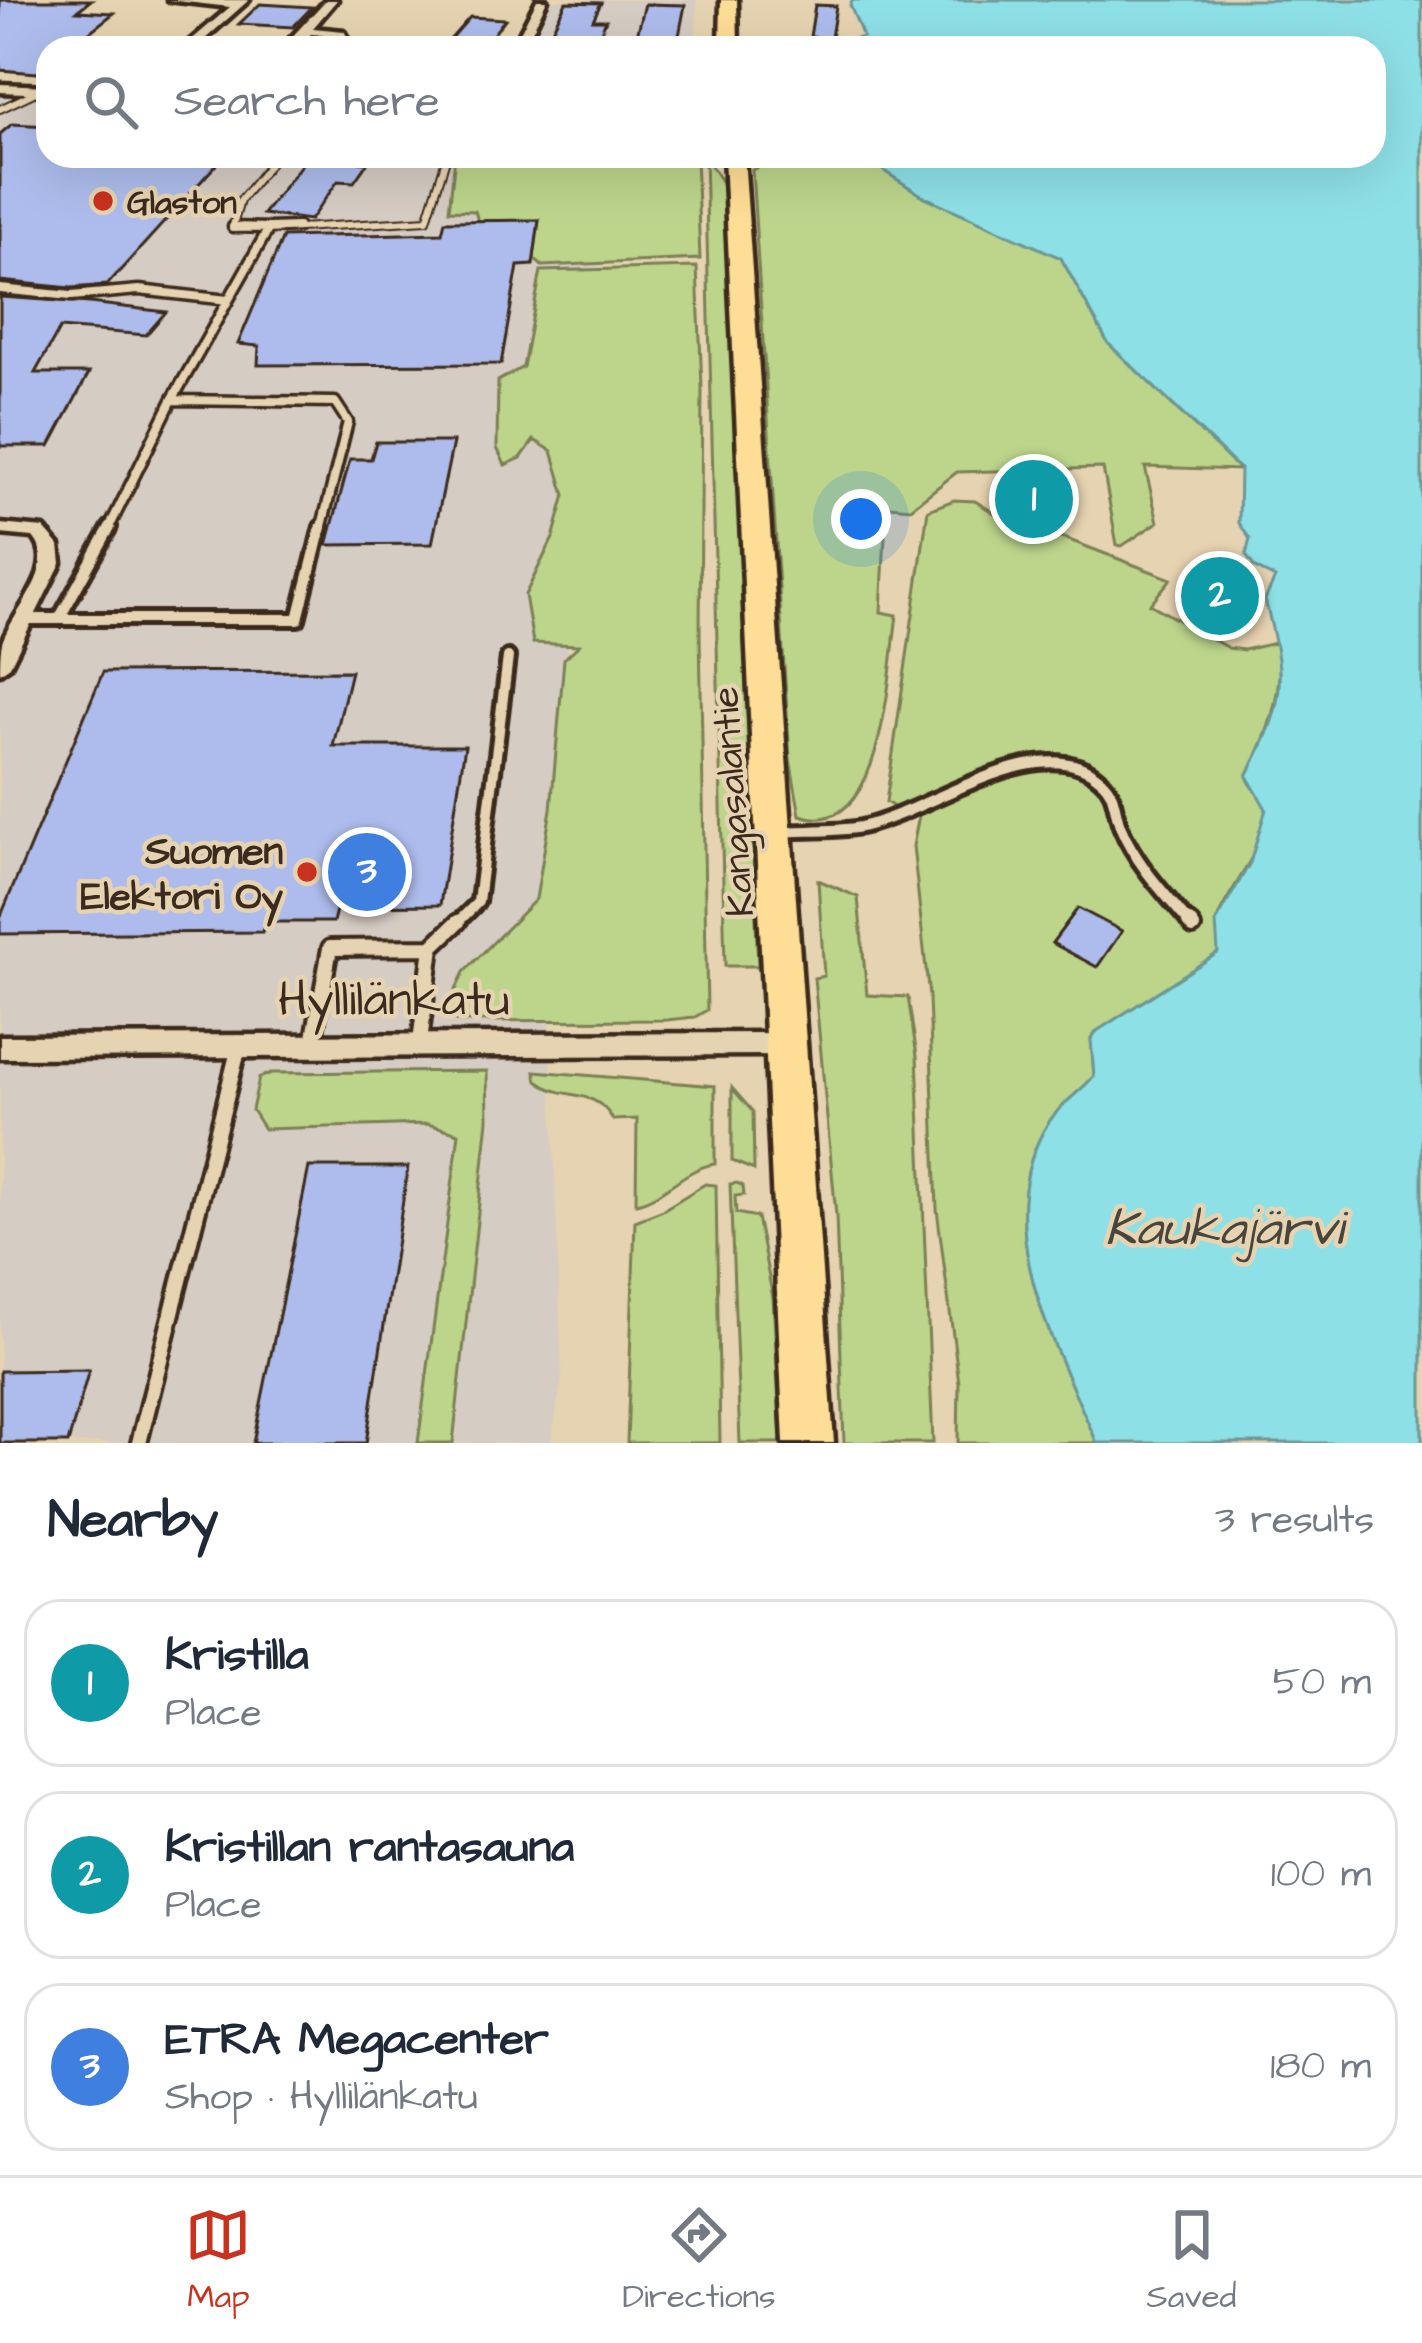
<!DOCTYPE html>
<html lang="en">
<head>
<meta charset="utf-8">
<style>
	:root { --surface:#fff; --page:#f2f2f3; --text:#1f2937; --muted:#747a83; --line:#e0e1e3; --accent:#c8321e }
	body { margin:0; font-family:"Architects Daughter",sans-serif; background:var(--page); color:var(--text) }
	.you { position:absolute; left:861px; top:519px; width:42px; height:42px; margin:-30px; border:9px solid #fff; border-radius:50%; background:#1a73e8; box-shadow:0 0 0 18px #1a73e833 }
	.badge { display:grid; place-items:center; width:78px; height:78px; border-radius:50%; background:var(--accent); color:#fff; font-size:39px; font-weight:700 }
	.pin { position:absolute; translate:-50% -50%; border:6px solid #fff; box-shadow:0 3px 12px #0006 }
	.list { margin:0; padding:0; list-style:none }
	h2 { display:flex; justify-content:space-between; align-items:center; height:156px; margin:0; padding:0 48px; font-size:51px }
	h2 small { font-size:39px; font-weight:400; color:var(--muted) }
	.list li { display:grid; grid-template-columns:78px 1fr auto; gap:36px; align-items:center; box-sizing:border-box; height:168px; margin:0 24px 24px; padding:0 24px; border:3px solid var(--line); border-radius:36px }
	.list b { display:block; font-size:45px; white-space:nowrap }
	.list p { margin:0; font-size:39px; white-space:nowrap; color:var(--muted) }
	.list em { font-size:39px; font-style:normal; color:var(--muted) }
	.icon { flex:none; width:66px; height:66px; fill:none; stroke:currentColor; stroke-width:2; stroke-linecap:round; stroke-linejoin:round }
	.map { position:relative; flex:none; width:1422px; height:1443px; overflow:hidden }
	.search { position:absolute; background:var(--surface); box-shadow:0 12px 48px #0002; left:36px; right:36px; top:36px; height:132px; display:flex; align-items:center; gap:30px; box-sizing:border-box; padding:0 42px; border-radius:36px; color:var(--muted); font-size:45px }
	.sheet { height:732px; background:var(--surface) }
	nav { display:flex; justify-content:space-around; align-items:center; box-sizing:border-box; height:168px; border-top:3px solid var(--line); background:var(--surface); font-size:33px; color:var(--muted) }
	nav a { display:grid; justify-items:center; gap:6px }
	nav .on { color:var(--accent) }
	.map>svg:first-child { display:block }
</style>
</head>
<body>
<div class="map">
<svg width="1422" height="1443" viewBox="0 0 1422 1443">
	<rect width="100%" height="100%" fill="#e6d3b1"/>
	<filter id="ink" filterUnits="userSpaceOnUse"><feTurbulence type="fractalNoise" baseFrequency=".00833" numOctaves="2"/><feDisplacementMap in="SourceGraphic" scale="24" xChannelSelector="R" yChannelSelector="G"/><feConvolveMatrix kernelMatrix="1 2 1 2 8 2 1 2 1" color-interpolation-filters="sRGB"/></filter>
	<g filter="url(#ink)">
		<path fill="#d5ccc3" d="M 551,0 L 697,0 L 695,48 L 527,48 Z
			M 0,94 L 48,97 L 48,156 L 599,156 L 610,162 L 546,913 L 562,1377 L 551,1443 L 0,1443 Z"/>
		<path fill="#bcd58b" stroke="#7c8054" stroke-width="3" d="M 455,156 L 696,156 L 700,259 L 542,266 L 534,259 L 539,220 L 478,221 L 475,211 L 449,210 Z
			M 705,156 L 712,156 L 711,166 L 723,184 L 727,237 L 758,966 L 725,966 Z
			M 765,156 L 861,156 L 923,196 L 1061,258 L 1108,343 L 1240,470 L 1145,467 L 1158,522 L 1122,546 L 1117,545 L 1103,468 L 957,472 L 911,508 L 864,504 L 866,533 L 885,536 L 881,612 L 897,615 C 889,668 884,844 800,815 L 790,759 L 752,170 L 767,163 Z
			M 697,267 L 702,388 L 700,634 L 707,1010 L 695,1017 L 667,1020 L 457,1021 L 449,1015 L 449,1004 L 464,972 L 536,899 L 551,809 L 564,659 L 579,645 L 533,643 L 525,595 L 553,538 L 565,495 L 552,451 L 534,440 L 521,458 L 505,465 L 497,448 L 498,381 L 523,367 L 541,271 Z
			M 954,500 L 975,501 L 1014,525 L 1064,538 L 1171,579 L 1150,604 L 1228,648 L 1244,650 L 1279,642 C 1283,692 1270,732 1247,776 C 1250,788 1264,797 1266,809 C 1270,841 1231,887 1219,915 C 1214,927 1220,941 1218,953 L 1097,1031 L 1091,1039 L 1094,1076 C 1076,1097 1060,1102 1044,1130 C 989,1229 1058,1351 1097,1443 L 958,1443 L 959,1383 L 937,1209 L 929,997 L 913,846 L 919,815 C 979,789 1065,726 1111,801 C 1127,828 1140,858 1154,886 C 1152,862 1137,849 1129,826 C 1125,815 1124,801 1118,791 C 1070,712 968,781 908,808 L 895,808 L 886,802 L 928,510 Z
			M 818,880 L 858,897 L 867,995 L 908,997 L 917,1056 L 933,1443 L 844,1443 L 836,1215 L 814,978 L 824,976 Z
			M 487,1071 L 488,1120 L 453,1443 L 418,1443 L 459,1133 L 428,1124 L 264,1129 L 252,1110 L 259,1078 L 271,1073 Z
			M 535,1071 L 715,1086 L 715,1164 C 684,1168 665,1197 636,1203 L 637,1119 L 613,1120 C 595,1086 564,1102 537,1081 Z
			M 732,1088 L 753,1112 L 754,1170 L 732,1161 Z
			M 737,1183 L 743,1186 L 744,1195 L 735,1196 L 736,1213 L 757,1217 L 773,1298 L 781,1443 L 740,1443 L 730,1184 Z
			M 705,1184 L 716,1185 L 720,1443 L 627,1443 L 635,1221 L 661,1211 Z"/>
		<path fill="#8ee0e7" stroke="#6d9797" stroke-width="3" d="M 853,0 L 1422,0 L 1422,1443 L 1097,1443 C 1058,1351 989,1229 1044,1130 C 1060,1102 1076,1097 1094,1076 L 1091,1039 L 1097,1031 L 1218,953 L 1216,922 L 1250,863 L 1266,809 L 1247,776 C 1287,699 1286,681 1265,600 L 1275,578 L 1255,568 L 1246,555 L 1250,539 L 1239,523 L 1240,469 L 1108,343 L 1061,258 L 923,196 L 861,156 L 1374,156 L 1374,48 L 840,48 L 845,41 L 863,37 L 850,5 Z"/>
		<path fill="#adbcec" stroke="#3b2a1e" stroke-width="3" d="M 0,0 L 91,0 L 77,11 L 114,13 L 69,48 L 48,48 L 48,64 L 37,73 L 0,70 Z
			M 566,2 L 601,3 L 593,20 L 606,20 L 594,48 L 543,48 Z
			M 260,4 L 312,7 L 293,27 L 239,24 Z
			M 645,4 L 685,5 L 679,36 L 637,35 Z
			M 815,5 L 836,6 L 831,38 L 810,37 Z
			M 470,17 L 505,19 L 487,43 L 449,41 Z
			M 12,124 L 48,126 L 48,156 L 224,156 L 107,285 L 71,288 L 0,281 L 0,134 Z
			M 308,156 L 357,156 L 353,161 L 368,162 L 354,182 L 338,181 L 310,220 L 263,214 Z
			M 539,220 L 533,265 L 518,266 L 501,364 L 258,365 L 259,346 L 238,344 L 283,237 L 442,233 L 445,221 Z
			M 0,297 L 90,303 L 166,312 L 146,335 L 60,328 L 35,373 L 89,373 L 50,446 L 0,446 Z
			M 376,442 L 453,442 L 432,544 L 327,545 L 350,459 L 371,459 Z
			M 1009,479 L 1045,481 L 1050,517 L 1014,515 Z
			M 351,671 L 333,746 L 465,746 L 440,905 L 337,906 L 333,922 L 265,922 L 262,932 L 0,934 L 0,918 L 103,672 Z
			M 1078,908 L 1122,931 L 1097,967 L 1052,943 Z
			M 309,1167 L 408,1167 L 366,1443 L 253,1443 Z
			M 89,1370 L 68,1443 L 0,1443 L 0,1371 Z"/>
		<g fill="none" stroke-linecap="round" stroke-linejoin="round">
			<defs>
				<path id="service-far3" d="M 0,109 L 40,90
					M 269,228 L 232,229 L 240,201 L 276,156
					M 268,230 L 427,220 L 447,156"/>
				<path id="service-far2" d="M 233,227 L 269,228
					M 0,289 L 71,296 L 139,290 L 228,300
					M 172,400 L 269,228 L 298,227
					M 108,530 L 172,400 L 335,402 L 348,422 L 321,530"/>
				<path id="service-far1" d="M 23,619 L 59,619
					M 59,619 L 298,619 L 321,527
					M 59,619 L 110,527
					M 778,832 C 805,830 834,832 861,827 C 928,813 1041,726 1100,779 C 1117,793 1113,809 1121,828 C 1136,864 1166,895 1191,925
					M 455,925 L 478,902 L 508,657"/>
				<path id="service" d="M 1189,922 L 1193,927
					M 420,1042 L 432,947
					M 313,1043 L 330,948 L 432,947 L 458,922
					M 139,1443 L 239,1047"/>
				<path id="minor" d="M 168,0 L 249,0 L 195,48 L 182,48 L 230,7 Z
					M 326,0 L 337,0 L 313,28 L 344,31 L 351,43 L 345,48 L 289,44 L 289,40 ZM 311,34 L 337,36 L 341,41 L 337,43 L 304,40 Z
					M 537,0 L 547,0 L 524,48 L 512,48 Z
					M 0,84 L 48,86 L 48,94 L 0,92 Z
					M 0,524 L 44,528 L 59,545 L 61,563 L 10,666 L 0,673 C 0,663 0,652 2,643 C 12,612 60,567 33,537 L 0,534 Z
					M 789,1033 L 798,1036 L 802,1044 L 798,1052 L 789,1055 L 0,1058 L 0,1036 Z"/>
				<path id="primary" d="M 721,0 L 737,0 L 738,48 L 720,48 Z
					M 724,156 L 744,156 L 834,1443 L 784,1443 Z"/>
			</defs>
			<use href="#service-far3" stroke="#3b2a1e" stroke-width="10"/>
			<use href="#service-far2" stroke="#3b2a1e" stroke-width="15"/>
			<use href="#service-far1" stroke="#3b2a1e" stroke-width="20"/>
			<use href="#service" stroke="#3b2a1e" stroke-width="22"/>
			<use href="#minor" stroke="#3b2a1e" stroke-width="9"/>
			<use href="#primary" stroke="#3b2a1e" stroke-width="9"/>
			<use href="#service-far3" stroke="#e6d3b1" stroke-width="6"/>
			<use href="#service-far2" stroke="#e6d3b1" stroke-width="8"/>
			<use href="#service-far1" stroke="#e6d3b1" stroke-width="10"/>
			<use href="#service" stroke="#e6d3b1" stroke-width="14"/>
			<use href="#minor" fill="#e6d3b1" fill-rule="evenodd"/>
			<use href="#primary" fill="#fedd96" fill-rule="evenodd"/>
		</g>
	</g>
	<g fill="#c8321e" stroke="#e6d3b1" stroke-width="4.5">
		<circle cx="103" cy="201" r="12"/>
		<circle cx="307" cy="872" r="12"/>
	</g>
	<g text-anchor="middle" stroke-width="9" stroke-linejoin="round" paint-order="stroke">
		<g font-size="33" font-weight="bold" fill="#3b2a1e" stroke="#e6d3b1" text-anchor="start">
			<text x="127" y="213">Glaston</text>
		</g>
		<g font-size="39" fill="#3b2a1e" stroke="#e6d3b1">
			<text transform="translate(731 802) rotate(-94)" y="14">Kangasalantie</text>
		</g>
		<g font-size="39" font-weight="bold" fill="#3b2a1e" stroke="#e6d3b1" text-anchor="end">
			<text x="283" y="864">Suomen<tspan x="283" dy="45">Elektori Oy</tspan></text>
		</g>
		<g font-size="48" fill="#3b2a1e" stroke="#e6d3b1">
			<text x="394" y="1015">Hyllilänkatu</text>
		</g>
		<g font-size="51" font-style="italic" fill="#47453c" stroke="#e6d3b1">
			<text x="1224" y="1244">Kaukajärvi</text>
		</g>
	</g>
</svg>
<div class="you"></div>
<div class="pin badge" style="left:1034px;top:499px;background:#0f9aa8">1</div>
<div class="pin badge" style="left:1220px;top:596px;background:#0f9aa8">2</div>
<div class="pin badge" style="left:367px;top:872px;background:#3f7fe0">3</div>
<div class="search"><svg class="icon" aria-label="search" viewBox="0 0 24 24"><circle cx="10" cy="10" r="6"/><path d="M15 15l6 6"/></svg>Search here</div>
</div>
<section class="sheet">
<h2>Nearby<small>3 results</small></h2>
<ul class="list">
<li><span class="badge" style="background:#0f9aa8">1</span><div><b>Kristilla</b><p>Place</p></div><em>50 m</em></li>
<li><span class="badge" style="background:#0f9aa8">2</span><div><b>Kristillan rantasauna</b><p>Place</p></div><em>100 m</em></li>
<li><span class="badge" style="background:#3f7fe0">3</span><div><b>ETRA Megacenter</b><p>Shop · Hyllilänkatu</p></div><em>180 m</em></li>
</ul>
</section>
<nav>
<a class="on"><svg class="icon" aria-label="map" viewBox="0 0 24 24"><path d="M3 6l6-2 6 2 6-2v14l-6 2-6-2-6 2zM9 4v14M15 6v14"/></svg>Map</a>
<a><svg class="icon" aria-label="directions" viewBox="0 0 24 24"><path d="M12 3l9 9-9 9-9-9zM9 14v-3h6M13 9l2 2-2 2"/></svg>Directions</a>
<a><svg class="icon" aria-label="saved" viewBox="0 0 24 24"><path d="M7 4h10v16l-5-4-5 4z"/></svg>Saved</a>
</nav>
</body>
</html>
